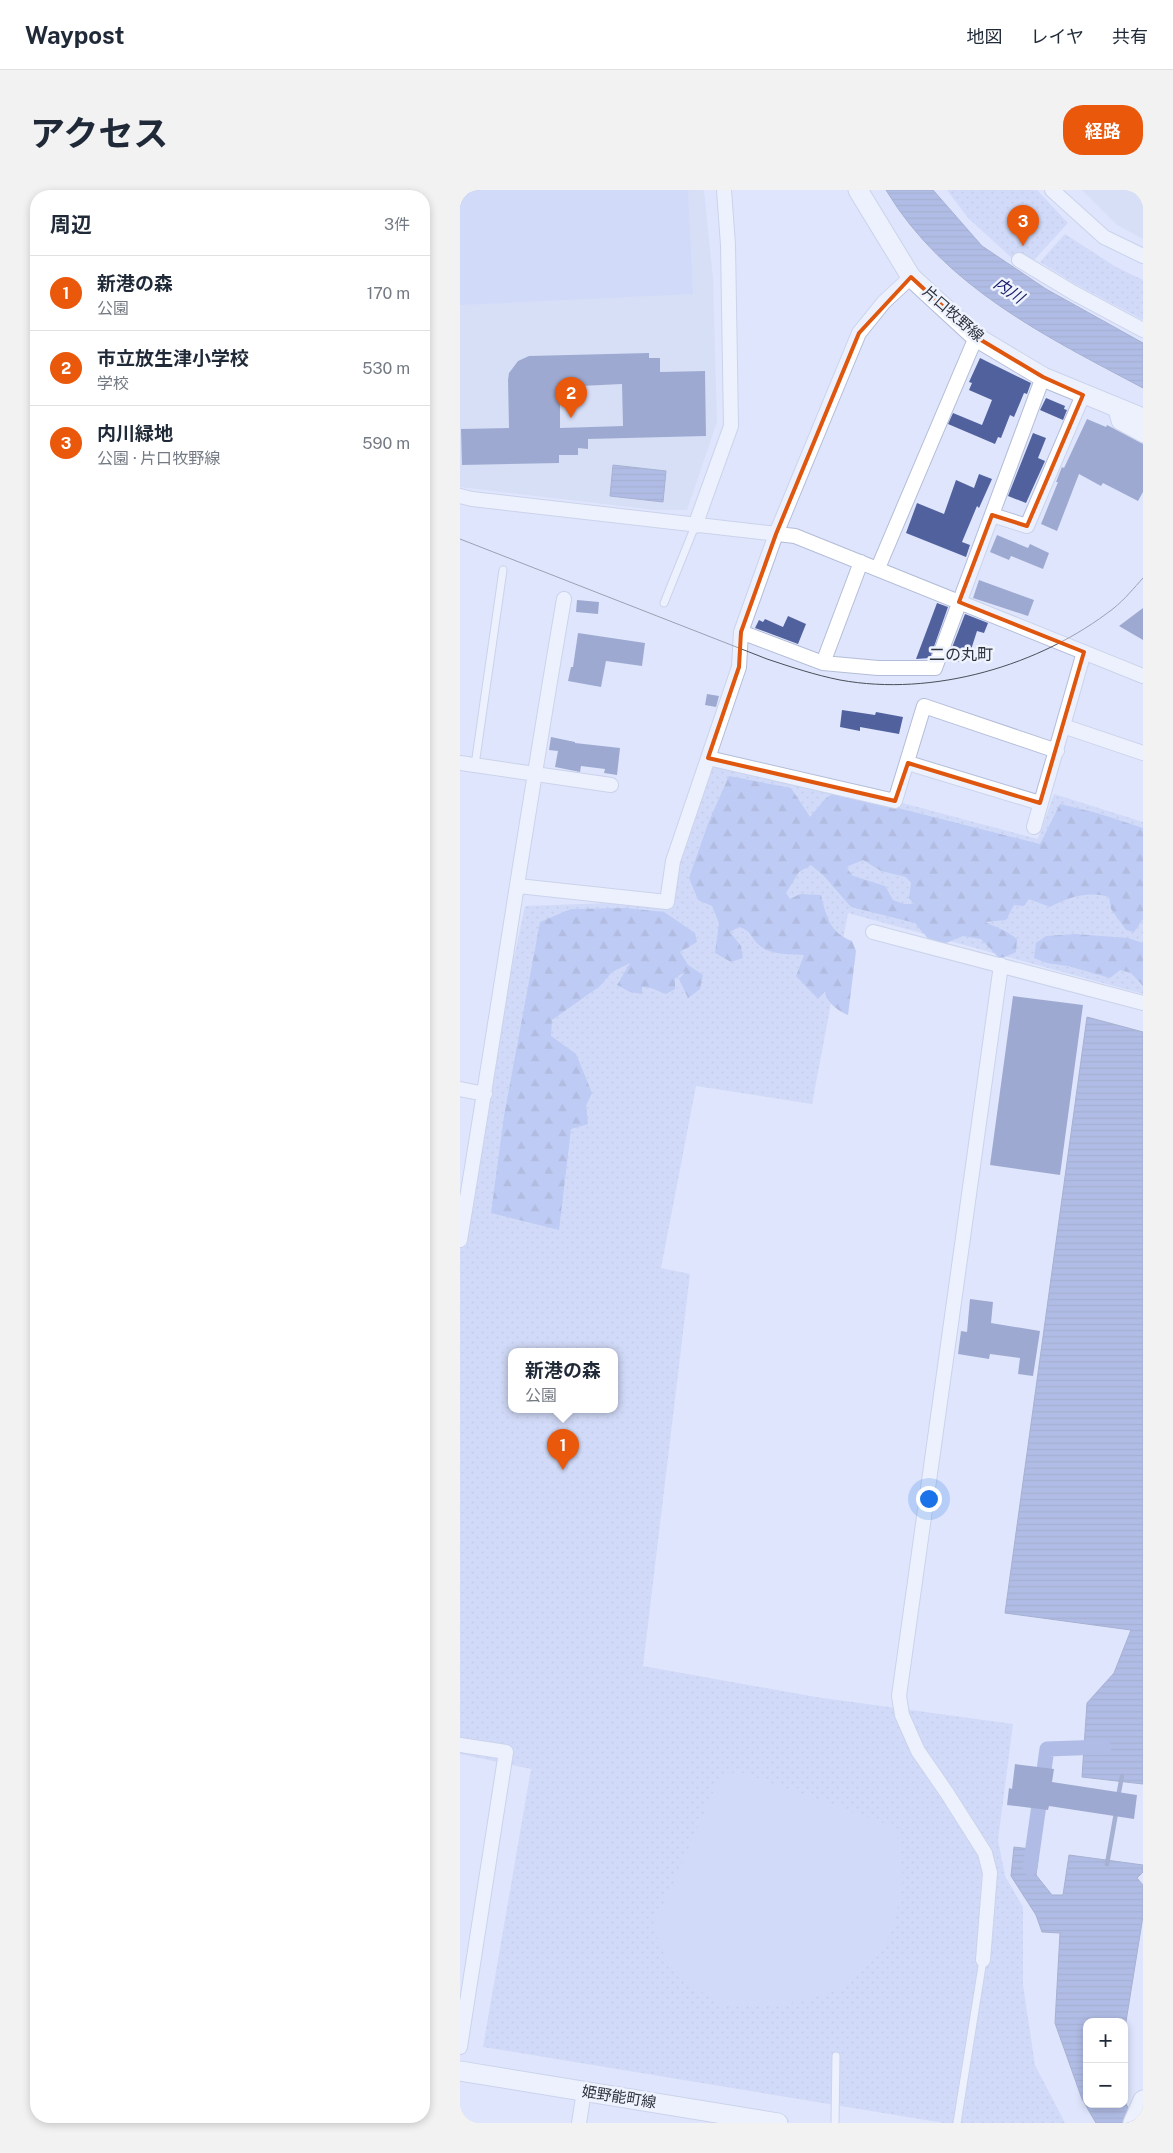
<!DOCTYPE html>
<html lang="ja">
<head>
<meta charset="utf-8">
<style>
	:root { --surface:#fff; --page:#f2f2f3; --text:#1f2937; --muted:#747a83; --line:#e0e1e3; --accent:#ea580c }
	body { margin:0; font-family:"Public Sans","Noto Sans JP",sans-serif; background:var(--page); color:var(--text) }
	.controls { position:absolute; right:15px; bottom:15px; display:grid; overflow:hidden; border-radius:10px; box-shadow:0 2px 8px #0003 }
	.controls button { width:45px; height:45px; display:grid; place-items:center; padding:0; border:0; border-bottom:1px solid var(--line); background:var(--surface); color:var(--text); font:25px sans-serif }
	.you { position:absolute; left:468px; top:1308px; width:18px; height:18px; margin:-12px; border:4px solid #fff; border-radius:50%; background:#1a73e8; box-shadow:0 0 0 8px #1a73e833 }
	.badge { display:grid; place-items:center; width:32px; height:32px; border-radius:50%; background:var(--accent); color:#fff; font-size:16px; font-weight:700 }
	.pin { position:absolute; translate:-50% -41px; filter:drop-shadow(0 1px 2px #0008) }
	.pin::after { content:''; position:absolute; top:26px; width:18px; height:15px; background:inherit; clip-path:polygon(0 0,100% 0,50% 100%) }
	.popup { position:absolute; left:48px; top:1158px; width:110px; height:65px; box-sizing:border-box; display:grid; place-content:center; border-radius:10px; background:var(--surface); filter:drop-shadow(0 1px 4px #0005); font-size:16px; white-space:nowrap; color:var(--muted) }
	.popup b { font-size:19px; color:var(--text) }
	.popup::after { content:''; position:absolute; left:50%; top:100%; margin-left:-10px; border:10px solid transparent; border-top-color:var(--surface) }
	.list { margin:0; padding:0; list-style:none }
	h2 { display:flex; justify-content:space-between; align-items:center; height:65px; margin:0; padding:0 20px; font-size:21px }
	h2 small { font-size:16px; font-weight:400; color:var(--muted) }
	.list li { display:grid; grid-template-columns:32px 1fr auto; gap:15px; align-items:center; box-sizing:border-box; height:75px; padding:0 20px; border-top:1px solid var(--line) }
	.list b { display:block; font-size:19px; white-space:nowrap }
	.list p { margin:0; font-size:16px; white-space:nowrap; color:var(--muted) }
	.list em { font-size:16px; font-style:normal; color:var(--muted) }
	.map { position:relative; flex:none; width:683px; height:1933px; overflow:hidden; border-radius:20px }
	header { display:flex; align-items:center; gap:30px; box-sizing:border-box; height:70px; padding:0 25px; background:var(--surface); border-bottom:1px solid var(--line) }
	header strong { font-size:24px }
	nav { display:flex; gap:28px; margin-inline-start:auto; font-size:18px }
	.intro { display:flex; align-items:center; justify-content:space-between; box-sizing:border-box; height:120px; padding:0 30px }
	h1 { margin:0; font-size:35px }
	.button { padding:12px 22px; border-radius:20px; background:var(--accent); color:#fff; font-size:18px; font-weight:700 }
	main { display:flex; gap:30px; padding:0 30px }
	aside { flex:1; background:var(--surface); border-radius:20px; box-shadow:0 2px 8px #0003 }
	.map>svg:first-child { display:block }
</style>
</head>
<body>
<header>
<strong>Waypost</strong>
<nav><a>地図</a><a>レイヤ</a><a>共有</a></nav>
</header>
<div class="intro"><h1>アクセス</h1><a class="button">経路</a></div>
<main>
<aside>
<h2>周辺<small>3件</small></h2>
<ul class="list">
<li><span class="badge">1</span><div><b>新港の森</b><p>公園</p></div><em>170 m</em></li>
<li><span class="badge">2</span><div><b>市立放生津小学校</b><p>学校</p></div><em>530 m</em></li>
<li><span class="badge">3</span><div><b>内川緑地</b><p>公園 · 片口牧野線</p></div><em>590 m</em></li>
</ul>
</aside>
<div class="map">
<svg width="683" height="1933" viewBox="0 0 683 1933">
	<defs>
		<pattern id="grass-dots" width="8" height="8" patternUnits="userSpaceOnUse" patternTransform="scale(1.25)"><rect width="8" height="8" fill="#c1cdf4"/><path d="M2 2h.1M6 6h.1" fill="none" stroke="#a6b0d2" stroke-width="1.8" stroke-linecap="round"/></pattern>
		<pattern id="forest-firs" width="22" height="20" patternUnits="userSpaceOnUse" patternTransform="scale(1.25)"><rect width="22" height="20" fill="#97aaec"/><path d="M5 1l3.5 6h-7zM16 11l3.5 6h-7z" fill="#7c8bc0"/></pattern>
		<pattern id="water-rules" width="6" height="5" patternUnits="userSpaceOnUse" patternTransform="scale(1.25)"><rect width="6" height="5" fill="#788ac9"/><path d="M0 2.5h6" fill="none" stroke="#6371a4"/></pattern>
	</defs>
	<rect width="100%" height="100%" fill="#dee5fc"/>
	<path fill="#ced7f2" d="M 0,0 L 244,0 L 253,88 L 257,232 L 227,320 L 195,320 L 0,297 Z
		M 622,0 L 683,0 L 683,49 L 657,35 Z"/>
	<path fill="url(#grass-dots)" fill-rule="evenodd" d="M 487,0 L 577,0 L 608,33 L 565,80 L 508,28 Z
		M 605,44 L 656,77 L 683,90 L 683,130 L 617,95 L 580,72 Z
		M 248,568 L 435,611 L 578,649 L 594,604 L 683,632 L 683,804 L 388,723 L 352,914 L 236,896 L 201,1078 L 230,1084 L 183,1476 L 356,1507 L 553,1534 L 538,1650 L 545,1686 L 563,1717 L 563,1795 L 575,1875 L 605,1933 L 484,1933 L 23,1857 L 71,1579 L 0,1564 L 0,1050 L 25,904 L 65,716 L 207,711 ZM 52,1161 L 154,1161 L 154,1219 L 52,1219 Z"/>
	<path fill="url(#forest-firs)" fill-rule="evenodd" d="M 269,586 L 331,598 L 350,627 L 365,609 L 375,602 L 580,654 L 600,614 L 637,623 L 683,638 L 683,729 L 674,742 L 666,740 L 651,719 L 649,707 C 626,701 610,707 590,717 L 569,709 L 564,716 L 554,715 L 546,730 L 525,732 L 547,742 L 557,749 L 556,762 L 540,769 L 521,749 L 503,746 L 486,753 L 470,751 L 455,733 L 391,717 L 364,686 L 351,675 L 339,682 L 326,703 L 330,709 L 340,704 L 361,705 C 366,726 370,743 392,751 L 396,761 L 388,825 C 378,821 366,812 365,801 L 358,809 L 336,786 L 344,765 C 331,764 309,765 299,755 C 290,747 292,741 279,737 L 270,742 L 281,756 L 283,768 L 271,772 L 255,763 L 259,733 L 252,716 L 238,710 L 229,688 L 249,631 ZM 403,670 L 421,681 L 446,687 L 451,693 L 449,708 L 454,714 L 444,714 L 433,710 L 425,696 L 393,686 L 386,677 Z
		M 165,718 L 204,722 L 235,743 L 237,752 L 220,762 L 228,775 L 243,785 L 240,799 L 228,808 L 219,789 L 226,781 L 215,788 L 215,799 L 206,804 L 191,798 L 182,797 L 182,804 L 170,802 L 157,795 L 170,773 L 152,782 L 140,796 L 92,830 L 91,846 L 116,864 L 132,903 L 126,916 L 128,934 L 111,939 L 99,1040 L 31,1023 L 44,926 L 80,732 L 111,719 Z
		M 615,744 L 668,748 L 683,753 L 683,796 L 671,783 L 660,780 L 650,788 L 608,776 L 587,773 L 574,768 L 576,753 L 586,746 Z"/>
	<path fill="#c1cdf4" d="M 0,0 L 228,0 L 233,104 L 0,115 Z
		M 280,1582 L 437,1638 L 443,1689 L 434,1737 L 419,1763 L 376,1801 L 319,1816 L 259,1814 L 226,1791 L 213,1779 L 201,1759 L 193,1733 L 209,1703 L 261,1584 Z"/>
	<path fill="url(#water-rules)" stroke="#62709f" d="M 426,0 L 473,0 L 522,56 L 586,99 L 683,153 L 683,198 C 587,147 484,97 426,0 Z
		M 153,275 L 206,281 L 203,312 L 150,306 Z
		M 627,827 L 683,842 L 683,1594 L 622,1587 L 627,1513 L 654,1483 L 671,1440 L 545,1423 Z
		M 554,1657 L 579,1660 L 576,1685 L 592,1705 L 603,1705 L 609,1665 L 683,1675 L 683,1682 L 677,1688 L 683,1695 L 683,1726 L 664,1844 L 664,1832 L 627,1832 L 627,1914 L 664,1914 L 664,1910 L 676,1933 L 636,1933 L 622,1909 L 595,1833 L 600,1743 L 582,1742 L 576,1725 L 551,1686 Z"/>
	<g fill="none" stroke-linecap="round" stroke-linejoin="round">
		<path stroke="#62709f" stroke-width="4.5" d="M 658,1607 L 662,1586
			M 647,1674 L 656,1623"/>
		<path stroke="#788ac9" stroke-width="15" d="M 570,1678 L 587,1559 L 644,1557"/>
	</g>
	<path fill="#51619d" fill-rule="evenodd" d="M 189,163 L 189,168 L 200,168 L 200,182 L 245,181 L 246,246 L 128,249 L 128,259 L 118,258 L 118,265 L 99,265 L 99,273 L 2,275 L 1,239 L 49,238 L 48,190 L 49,183 L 58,171 L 69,166 ZM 162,194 L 163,236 L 100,238 L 100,197 Z
		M 520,168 L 571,193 L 567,204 L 564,203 L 554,227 L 550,225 L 541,248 L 538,247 L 535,254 L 488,234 L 493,223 L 522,235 L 532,210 L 509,200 L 512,193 L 509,192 Z
		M 586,208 L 605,216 L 604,219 L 607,220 L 603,230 L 580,220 Z
		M 627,229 L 646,237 L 647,235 L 683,254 L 683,302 L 678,311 L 643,293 L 641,296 L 619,284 L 597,341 L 581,334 L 598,292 L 596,292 L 602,277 L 604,278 Z
		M 573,243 L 586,248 L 578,268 L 585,271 L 566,313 L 548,306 Z
		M 519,284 L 532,289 L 519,318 L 517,316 L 502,352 L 510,355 L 506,367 L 446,343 L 457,313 L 484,324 L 496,290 L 514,298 Z
		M 537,345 L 568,358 L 570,354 L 589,363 L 583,379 L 551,366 L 549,370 L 530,362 Z
		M 519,390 L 574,410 L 568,426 L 513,408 Z
		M 117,410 L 139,412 L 138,424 L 116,422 Z
		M 477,413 L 488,417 L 470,468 L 456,469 Z
		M 683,418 L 683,450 L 659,436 Z
		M 505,424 L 528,433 L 524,443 L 517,441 L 508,469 L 504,468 L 503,473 L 488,468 Z
		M 328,426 L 346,434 L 338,454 L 295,438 L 299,430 L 303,432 L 305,429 L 323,437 Z
		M 118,443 L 185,453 L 182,476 L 146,471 L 141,497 L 108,491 L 111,477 L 113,477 Z
		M 247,504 L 259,506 L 256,517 L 245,515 Z
		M 382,520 L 415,525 L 416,522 L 443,527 L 439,544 L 400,537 L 400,541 L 380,537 Z
		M 91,547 L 115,552 L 115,553 L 160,558 L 157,585 L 144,583 L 145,579 L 121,576 L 120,582 L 95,577 L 98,561 L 89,560 Z
		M 553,806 L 623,815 L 600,985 L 530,975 Z
		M 510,1109 L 533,1112 L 531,1133 L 580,1141 L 573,1186 L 558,1184 L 560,1168 L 530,1164 L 529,1169 L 498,1164 L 501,1141 L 507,1142 Z
		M 555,1574 L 594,1579 L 592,1592 L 677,1605 L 674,1629 L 589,1616 L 588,1620 L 547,1615 L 549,1598 L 552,1599 Z"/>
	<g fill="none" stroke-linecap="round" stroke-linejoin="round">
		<defs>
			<path id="lane" d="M 204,413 L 235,336
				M 15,575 L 43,380
				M 375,1933 L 376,1866
				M 497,1933 L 523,1770"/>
			<path id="street" d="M 592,0 L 644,47 L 683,66
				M 559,70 L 614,103 L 683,140
				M 654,215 L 659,232 L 683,245
				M 0,306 L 12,309 L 335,346 L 683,486
				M 532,325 L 567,336 L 623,205
				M 235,336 L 271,236 L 268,55 L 264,0
				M 418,378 L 516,147
				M 281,442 L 363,473 L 418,478 L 475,478 L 583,187
				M 363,473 L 401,372
				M 603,536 L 683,563
				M 248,568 L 435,611 L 464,516 L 597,561
				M 0,573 L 151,595
				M 448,573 L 580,613
				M 574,637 L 624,462
				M 58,696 L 207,712 L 213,671 L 279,477 L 281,442 L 316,344 L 399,143 L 424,112 L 451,87
				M 413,742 L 683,813
				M 0,899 L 25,904
				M 0,1050 C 36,836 67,622 104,409
				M 0,1555 L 46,1562 L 0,1857
				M 523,1770 L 530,1683 L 525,1663 L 487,1603 L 458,1561 L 442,1525 L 439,1506 L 541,775
				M 119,1933 L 124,1901"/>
			<path id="secondary" d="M 398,0 L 451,87 L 516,147 L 583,187 L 683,228
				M 0,1881 L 318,1933
				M 673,1933 L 683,1910"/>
		</defs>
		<use href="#lane" stroke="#b4bdd8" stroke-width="9"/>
		<use href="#street" stroke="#b4bdd8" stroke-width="16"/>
		<use href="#secondary" stroke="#b4bdd8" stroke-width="21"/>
		<use href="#lane" stroke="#fff" stroke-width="7"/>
		<use href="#street" stroke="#fff" stroke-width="14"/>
		<use href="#secondary" stroke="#fff" stroke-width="19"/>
		<path stroke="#4b4f5b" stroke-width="1" d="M 0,349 L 307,469 C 331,477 355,485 380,490 C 473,507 580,476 654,418 C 664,410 674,398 683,388"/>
	</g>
	<path d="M0 0H683V1933H0ZM 451,87 L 516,147 L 583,187 L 623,205 L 567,336 L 532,325 L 499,412 L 624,462 L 580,613 L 448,573 L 435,611 L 248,568 L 279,477 L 281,442 L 316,344 L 399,143 Z" fill="#dee5fc" fill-opacity=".55" fill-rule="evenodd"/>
	<path fill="none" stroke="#df570e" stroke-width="4" stroke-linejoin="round" d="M 451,87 L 516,147 L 583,187 L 623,205 L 567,336 L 532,325 L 499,412 L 624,462 L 580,613 L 448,573 L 435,611 L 248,568 L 279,477 L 281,442 L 316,344 L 399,143 Z"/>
	<g text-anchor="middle" stroke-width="5" stroke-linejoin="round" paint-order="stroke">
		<g font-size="15" fill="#2f333d" stroke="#eff3fe">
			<text transform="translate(493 124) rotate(41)" y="5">片口牧野線</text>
			<text transform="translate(159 1907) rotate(9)" y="5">姫野能町線</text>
		</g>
		<g font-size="16" font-style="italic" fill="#171d67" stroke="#eff3fe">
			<text transform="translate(549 100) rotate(34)" y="6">内川</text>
		</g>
		<g font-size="16" fill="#2f333d" stroke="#eff3fe">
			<text x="501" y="470">二の丸町</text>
		</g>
	</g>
</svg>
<div class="controls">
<button>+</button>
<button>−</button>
</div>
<div class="you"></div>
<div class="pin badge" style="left:103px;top:1280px">1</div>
<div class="popup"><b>新港の森</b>公園</div>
<div class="pin badge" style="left:111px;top:228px">2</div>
<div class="pin badge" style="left:563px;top:56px">3</div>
</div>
</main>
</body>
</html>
